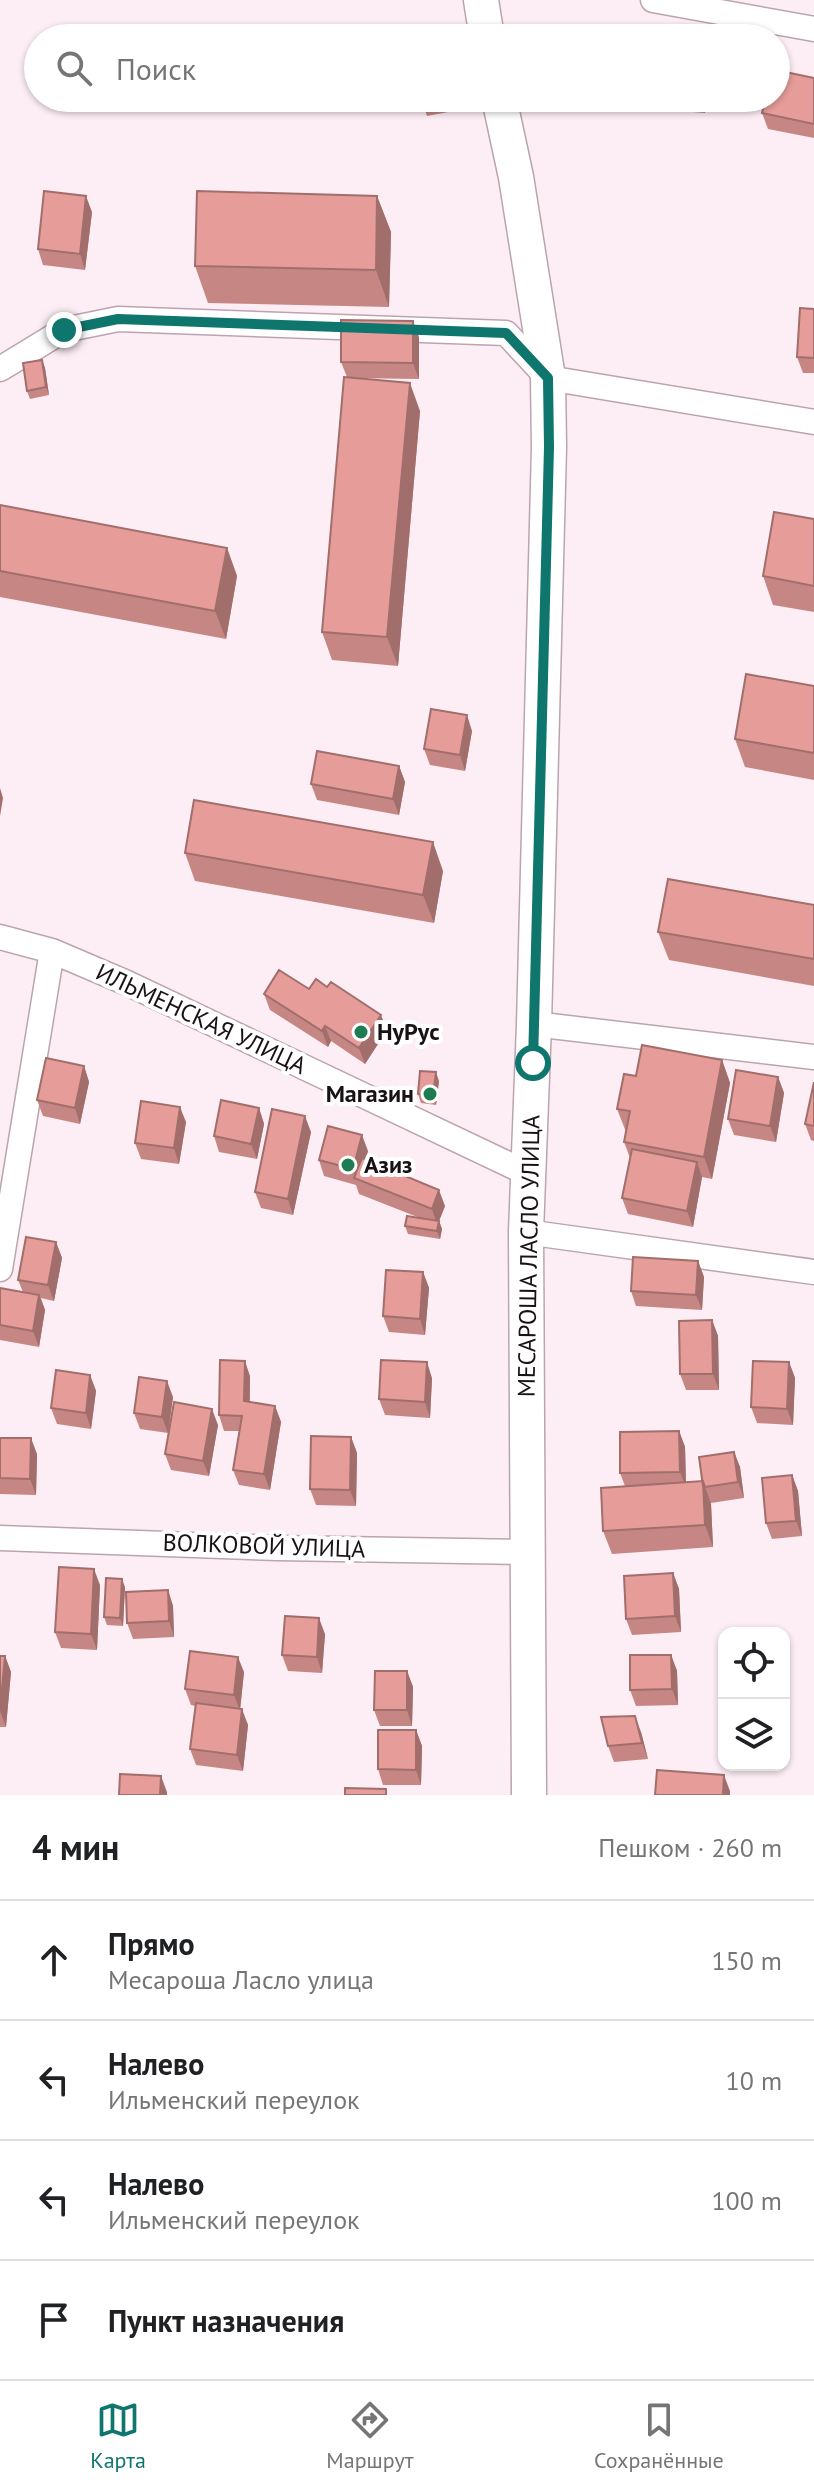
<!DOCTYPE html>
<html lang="ru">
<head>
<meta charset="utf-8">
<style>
	:root { --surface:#fff; --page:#f2f2f2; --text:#202124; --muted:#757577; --line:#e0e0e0; --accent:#0f766e }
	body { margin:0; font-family:"PT Sans",sans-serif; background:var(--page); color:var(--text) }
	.controls { position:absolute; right:24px; bottom:24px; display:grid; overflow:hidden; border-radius:16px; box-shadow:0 2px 6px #0004 }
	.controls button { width:72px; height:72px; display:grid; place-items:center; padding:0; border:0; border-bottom:2px solid var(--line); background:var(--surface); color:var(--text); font:40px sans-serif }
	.stop { position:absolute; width:24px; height:24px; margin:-18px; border:6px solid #0f766e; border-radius:50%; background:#fff }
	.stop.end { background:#0f766e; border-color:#fff; box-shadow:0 2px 8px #0008 }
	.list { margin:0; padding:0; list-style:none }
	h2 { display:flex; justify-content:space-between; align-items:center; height:104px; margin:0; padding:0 32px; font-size:34px }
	h2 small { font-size:26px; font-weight:400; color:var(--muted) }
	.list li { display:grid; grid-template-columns:52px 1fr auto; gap:24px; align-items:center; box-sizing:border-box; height:120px; padding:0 32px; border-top:2px solid var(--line) }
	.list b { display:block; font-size:30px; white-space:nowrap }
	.list p { margin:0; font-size:26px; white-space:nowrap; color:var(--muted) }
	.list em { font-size:26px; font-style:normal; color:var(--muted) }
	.icon { flex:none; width:44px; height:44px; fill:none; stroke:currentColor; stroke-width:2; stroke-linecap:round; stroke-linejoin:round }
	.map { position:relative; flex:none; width:814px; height:1795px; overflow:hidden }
	.search { position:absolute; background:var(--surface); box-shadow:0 2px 6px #0004; left:24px; right:24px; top:24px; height:88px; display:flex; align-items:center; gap:20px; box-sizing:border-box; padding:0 28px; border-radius:44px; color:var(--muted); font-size:30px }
	.sheet { height:584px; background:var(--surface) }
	nav { display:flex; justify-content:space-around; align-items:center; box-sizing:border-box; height:112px; border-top:2px solid var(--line); background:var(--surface); font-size:22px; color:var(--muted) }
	nav a { display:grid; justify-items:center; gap:4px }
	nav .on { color:var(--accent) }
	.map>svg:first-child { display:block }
</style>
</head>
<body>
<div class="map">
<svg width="814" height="1795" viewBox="0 0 814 1795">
	<rect width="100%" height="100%" fill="#fdeef5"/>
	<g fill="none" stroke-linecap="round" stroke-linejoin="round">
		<defs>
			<path id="street" d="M 653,0 L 814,29
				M 0,369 L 64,330 L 118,319 L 506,333 L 548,378 L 814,422
				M 0,937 L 52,951 L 127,983 L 529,1174
				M 534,1024 L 814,1057
				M 526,1232 L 814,1272
				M 0,1269 L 52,951
				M 0,1538 L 278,1548 L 529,1552"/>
			<path id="secondary" d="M 481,0 L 487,38
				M 499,98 L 516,177 L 548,378 L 549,447 L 534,1024 L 526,1232 L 529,1795"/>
		</defs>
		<use href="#street" stroke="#bca4af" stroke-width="27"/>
		<use href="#secondary" stroke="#bca4af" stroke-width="37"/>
		<use href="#street" stroke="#fff" stroke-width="24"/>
		<use href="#secondary" stroke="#fff" stroke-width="34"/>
	</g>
	<path fill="#c68784" d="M 814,78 L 814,138 L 768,129 L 762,113 Z
		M 421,98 L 462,98 L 464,109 L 427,116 Z
		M 653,98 L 706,98 L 705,113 L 657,109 Z
		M 377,196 L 391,232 L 389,307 L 208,303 L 195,266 Z
		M 92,212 L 85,270 L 43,265 L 38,249 Z
		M 814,309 L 814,373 L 803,373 L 797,357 Z
		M 419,337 L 419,379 L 353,378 L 420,411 L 398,666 L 332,660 L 322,632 L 347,377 L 341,362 Z
		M 42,360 L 45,368 L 49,395 L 30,399 L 27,391 Z
		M 0,505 L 227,548 L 237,576 L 226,639 L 0,597 Z
		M 814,519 L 814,612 L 773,605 L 763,576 Z
		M 814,686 L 814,780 L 745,767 L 735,739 Z
		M 472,731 L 465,771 L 430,765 L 424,749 Z
		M 399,766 L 405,782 L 399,815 L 317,800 L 311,784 Z
		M 185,853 L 443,871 L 434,923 L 195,881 Z
		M 814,905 L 814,986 L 669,960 L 658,932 Z
		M 309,989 L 387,1030 L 365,1064 L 331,1041 L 328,1047 L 270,1010 L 264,994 Z
		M 722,1060 L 730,1083 L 712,1179 L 702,1177 L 693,1227 L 628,1214 L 622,1198 L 630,1158 L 624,1142 L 626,1132 L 617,1109 L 636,1076 Z
		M 84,1066 L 89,1082 L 80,1124 L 43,1116 L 37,1100 Z
		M 778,1077 L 784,1093 L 776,1142 L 734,1135 L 728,1119 Z
		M 439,1081 L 436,1105 L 421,1103 L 418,1094 Z
		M 814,1082 L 814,1141 L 811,1140 L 805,1124 Z
		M 259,1108 L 264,1124 L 257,1159 L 219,1152 L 214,1136 Z
		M 186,1122 L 179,1164 L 141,1159 L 135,1143 Z
		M 311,1132 L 293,1215 L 261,1208 L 255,1192 Z
		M 368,1151 L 365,1160 L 445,1206 L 439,1221 L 442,1229 L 440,1239 L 408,1234 L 405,1226 L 420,1218 L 359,1194 L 356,1185 L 324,1176 L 319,1160 Z
		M 56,1242 L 62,1258 L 54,1301 L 41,1298 L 45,1310 L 39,1347 L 0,1340 L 0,1288 L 23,1292 L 18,1280 Z
		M 698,1261 L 704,1277 L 702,1310 L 636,1306 L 631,1291 Z
		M 423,1272 L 429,1288 L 425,1335 L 389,1332 L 383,1316 Z
		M 712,1320 L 718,1336 L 719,1390 L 686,1390 L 680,1374 Z
		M 789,1362 L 795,1378 L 793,1425 L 757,1423 L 751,1407 Z
		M 90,1375 L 96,1391 L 91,1429 L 57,1424 L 51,1408 Z
		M 250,1376 L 250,1402 L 275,1406 L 281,1422 L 270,1490 L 239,1485 L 233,1470 L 239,1431 L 224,1431 L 219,1415 Z
		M 432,1378 L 430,1418 L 385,1415 L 379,1399 Z
		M 173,1397 L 168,1433 L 140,1429 L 134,1413 Z
		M 218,1425 L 209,1476 L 171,1470 L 165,1454 Z
		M 679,1431 L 685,1447 L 686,1482 L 702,1481 L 734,1452 L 740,1467 L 744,1498 L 711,1503 L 713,1547 L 612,1554 L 603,1531 L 625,1486 L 620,1473 Z
		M 351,1437 L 357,1453 L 356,1506 L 316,1505 L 310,1489 Z
		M 0,1438 L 37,1454 L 36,1495 L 0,1494 Z
		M 792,1475 L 798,1491 L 802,1536 L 772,1539 L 766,1523 Z
		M 673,1573 L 679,1589 L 681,1632 L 632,1635 L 626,1619 Z
		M 100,1585 L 97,1650 L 61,1648 L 55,1632 Z
		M 125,1587 L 123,1626 L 107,1625 L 104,1617 Z
		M 168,1590 L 173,1606 L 174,1637 L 133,1639 L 127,1623 Z
		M 325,1634 L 322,1673 L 288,1671 L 282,1655 Z
		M 671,1655 L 677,1671 L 678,1705 L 636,1706 L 630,1690 Z
		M 0,1656 L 5,1656 L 11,1672 L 6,1727 L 0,1727 Z
		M 407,1671 L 413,1687 L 412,1726 L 380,1726 L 374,1710 Z
		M 244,1672 L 240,1708 L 248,1725 L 243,1771 L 196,1765 L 190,1749 L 195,1706 L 191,1705 L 185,1689 Z
		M 416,1730 L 422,1746 L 421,1785 L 383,1785 L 378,1769 Z
		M 641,1732 L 648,1759 L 614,1762 L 608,1746 Z"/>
	<path fill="#a16e6c" d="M 699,98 L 706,98 L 705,113 Z
		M 86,196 L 92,212 L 85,270 L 80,254 Z
		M 377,196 L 391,232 L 389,307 L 376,270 Z
		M 413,321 L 419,337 L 419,379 L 413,363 Z
		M 42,360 L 45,368 L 49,395 L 46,387 Z
		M 410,383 L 420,411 L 398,666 L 387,637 Z
		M 227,548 L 237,576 L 226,639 L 215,611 Z
		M 467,715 L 472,731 L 465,771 L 460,755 Z
		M 399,766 L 405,782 L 399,815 L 393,799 Z
		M 0,788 L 3,798 L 0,816 Z
		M 433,842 L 443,871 L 434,923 L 423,895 Z
		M 381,1015 L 387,1030 L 365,1064 L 359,1048 Z
		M 325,1026 L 331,1041 L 328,1047 L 322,1031 Z
		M 722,1060 L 730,1083 L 712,1179 L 704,1157 Z
		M 84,1066 L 89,1082 L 80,1124 L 75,1108 Z
		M 436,1072 L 439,1081 L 436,1105 L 433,1096 Z
		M 778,1077 L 784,1093 L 776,1142 L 770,1126 Z
		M 180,1107 L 186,1122 L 179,1164 L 174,1148 Z
		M 259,1108 L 264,1124 L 257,1159 L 251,1144 Z
		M 305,1116 L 311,1132 L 293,1215 L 288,1199 Z
		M 362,1135 L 368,1151 L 360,1180 L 356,1179 L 353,1169 Z
		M 697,1162 L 702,1177 L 693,1227 L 687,1211 Z
		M 439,1190 L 445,1206 L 439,1221 L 442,1229 L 440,1239 L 437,1231 L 437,1225 L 432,1209 Z
		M 56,1242 L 62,1258 L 54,1301 L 48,1285 Z
		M 698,1261 L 704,1277 L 702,1310 L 696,1295 Z
		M 423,1272 L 429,1288 L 425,1335 L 420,1319 Z
		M 39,1295 L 45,1310 L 39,1347 L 33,1331 Z
		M 712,1320 L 718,1336 L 719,1390 L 713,1374 Z
		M 245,1361 L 250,1376 L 249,1417 L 244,1401 Z
		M 427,1362 L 432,1378 L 430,1418 L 425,1402 Z
		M 789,1362 L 795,1378 L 793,1425 L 787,1409 Z
		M 90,1375 L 96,1391 L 91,1429 L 86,1413 Z
		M 167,1381 L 173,1397 L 168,1433 L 162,1417 Z
		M 275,1406 L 281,1422 L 270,1490 L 264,1474 Z
		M 212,1409 L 218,1425 L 209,1476 L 203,1461 Z
		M 679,1431 L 685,1447 L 686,1488 L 680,1472 Z
		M 351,1437 L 357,1453 L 356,1506 L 350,1490 Z
		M 31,1438 L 37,1454 L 36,1495 L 30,1479 Z
		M 734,1452 L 740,1467 L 744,1498 L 738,1482 Z
		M 792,1475 L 798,1491 L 802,1536 L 796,1521 Z
		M 703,1481 L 711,1504 L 713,1547 L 705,1525 Z
		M 94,1569 L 100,1585 L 97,1650 L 91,1634 Z
		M 673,1573 L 679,1589 L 681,1632 L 675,1616 Z
		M 122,1579 L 125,1587 L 123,1626 L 120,1618 Z
		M 168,1590 L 173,1606 L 174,1637 L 169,1621 Z
		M 319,1618 L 325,1634 L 322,1673 L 317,1657 Z
		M 671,1655 L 677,1671 L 678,1705 L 672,1689 Z
		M 5,1656 L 11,1672 L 6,1727 L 0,1711 Z
		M 238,1657 L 244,1672 L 240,1711 L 234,1695 Z
		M 407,1671 L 413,1687 L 412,1726 L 407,1710 Z
		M 242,1709 L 248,1725 L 243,1771 L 237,1755 Z
		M 635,1716 L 641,1732 L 648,1759 L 642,1743 Z
		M 416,1730 L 422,1746 L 421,1785 L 416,1770 Z
		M 724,1775 L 730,1791 L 730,1795 L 723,1795 Z
		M 161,1776 L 167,1792 L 167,1795 L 160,1795 Z"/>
	<path fill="#e69d9a" stroke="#a16e6c" stroke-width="2" d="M 776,70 L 814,78 L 814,124 L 762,113 L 766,98 L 776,98 Z
		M 44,191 L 86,196 L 80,254 L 38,249 Z
		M 197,191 L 377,196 L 376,270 L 195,266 Z
		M 800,308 L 814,309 L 814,358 L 797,357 Z
		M 341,320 L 413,321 L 413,363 L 341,362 Z
		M 42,360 L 46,387 L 27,391 L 23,363 Z
		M 344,377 L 410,383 L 387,637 L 322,632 Z
		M 0,505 L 227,548 L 215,611 L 0,571 Z
		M 774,512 L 814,519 L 814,586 L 763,576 Z
		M 746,674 L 814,686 L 814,753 L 735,739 Z
		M 431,709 L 467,715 L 460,755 L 424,749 Z
		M 317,751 L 399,766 L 393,799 L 311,784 Z
		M 194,800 L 433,842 L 423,895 L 185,853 Z
		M 668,879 L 814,905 L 814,959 L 658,932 Z
		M 279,970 L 309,989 L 316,979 L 327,987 L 331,982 L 381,1015 L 359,1048 L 325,1026 L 322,1031 L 264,994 Z
		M 642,1045 L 722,1060 L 704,1157 L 624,1142 L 630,1111 L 617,1109 L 624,1074 L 636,1076 Z
		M 46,1058 L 84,1066 L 75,1108 L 37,1100 Z
		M 736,1070 L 778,1077 L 770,1126 L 728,1119 Z
		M 420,1071 L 436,1072 L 433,1096 L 418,1094 Z
		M 814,1082 L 814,1126 L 805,1124 Z
		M 221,1100 L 259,1108 L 251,1144 L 214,1136 Z
		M 141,1101 L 180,1107 L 174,1148 L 135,1143 Z
		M 272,1109 L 305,1116 L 288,1199 L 255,1192 Z
		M 328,1126 L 362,1135 L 353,1169 L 319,1160 Z
		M 632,1149 L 697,1162 L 687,1211 L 622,1198 Z
		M 362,1158 L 439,1190 L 432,1209 L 354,1178 Z
		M 407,1216 L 439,1221 L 437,1231 L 405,1226 Z
		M 26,1237 L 56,1242 L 48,1285 L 18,1280 Z
		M 633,1257 L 698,1261 L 696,1295 L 631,1291 Z
		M 386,1270 L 423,1272 L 420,1319 L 383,1316 Z
		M 0,1288 L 39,1295 L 33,1331 L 0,1325 Z
		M 712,1320 L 713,1374 L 680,1374 L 679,1321 Z
		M 220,1360 L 245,1361 L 244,1401 L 275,1406 L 264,1474 L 233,1470 L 242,1416 L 219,1415 Z
		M 381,1360 L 427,1362 L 425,1402 L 379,1399 Z
		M 753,1361 L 789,1362 L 787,1409 L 751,1407 Z
		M 56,1370 L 90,1375 L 86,1413 L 51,1408 Z
		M 139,1377 L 167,1381 L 162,1417 L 134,1413 Z
		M 174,1402 L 212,1409 L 203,1461 L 165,1454 Z
		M 679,1431 L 680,1472 L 620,1473 L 620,1432 Z
		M 311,1436 L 351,1437 L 350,1490 L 310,1489 Z
		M 0,1438 L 31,1438 L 30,1479 L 0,1478 Z
		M 734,1452 L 738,1482 L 705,1487 L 703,1481 L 703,1486 L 699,1457 Z
		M 792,1475 L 796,1521 L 766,1523 L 762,1478 Z
		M 703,1481 L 705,1525 L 603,1531 L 601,1488 Z
		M 59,1567 L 94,1569 L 91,1634 L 55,1632 Z
		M 673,1573 L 675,1616 L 626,1619 L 624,1576 Z
		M 106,1578 L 122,1579 L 120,1618 L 104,1617 Z
		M 168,1590 L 169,1621 L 127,1623 L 126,1592 Z
		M 285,1616 L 319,1618 L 317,1657 L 282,1655 Z
		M 190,1651 L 238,1657 L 234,1695 L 185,1689 Z
		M 630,1655 L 671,1655 L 672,1689 L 630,1690 Z
		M 0,1656 L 5,1656 L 0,1711 Z
		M 375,1671 L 407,1671 L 407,1710 L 374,1710 Z
		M 196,1703 L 242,1709 L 237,1755 L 190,1749 Z
		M 635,1716 L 642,1743 L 608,1746 L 601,1717 Z
		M 378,1730 L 416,1730 L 416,1770 L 378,1769 Z
		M 657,1770 L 724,1775 L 723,1795 L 655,1795 Z
		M 120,1774 L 161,1776 L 160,1795 L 119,1795 Z
		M 345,1788 L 386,1789 L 386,1795 L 345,1795 Z"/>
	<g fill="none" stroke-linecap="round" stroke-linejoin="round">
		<path stroke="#0f766e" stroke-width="10" d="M 64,330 L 118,319 L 506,333 L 548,378 L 549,447 L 533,1063"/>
	</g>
	<g fill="#1e7c53" stroke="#fff" stroke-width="3">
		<circle cx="361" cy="1032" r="8"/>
		<circle cx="430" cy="1094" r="8"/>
		<circle cx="348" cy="1165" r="8"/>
	</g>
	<g text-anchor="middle" stroke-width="8" stroke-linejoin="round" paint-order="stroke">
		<g font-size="24" fill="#1a1115" stroke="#fff">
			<text transform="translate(201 1019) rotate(25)" y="8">ИЛЬМЕНСКАЯ УЛИЦА</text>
			<text transform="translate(529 1256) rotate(-89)" y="8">МЕСАРОША ЛАСЛО УЛИЦА</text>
			<text transform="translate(264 1546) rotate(2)" y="8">ВОЛКОВОЙ УЛИЦА</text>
		</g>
		<g font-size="24" font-weight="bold" fill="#1a1115" stroke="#fff" text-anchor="start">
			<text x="377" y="1040">НуРус</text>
			<text x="414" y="1102" text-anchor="end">Магазин</text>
			<text x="364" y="1173">Азиз</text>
		</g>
	</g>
</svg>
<div class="controls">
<button><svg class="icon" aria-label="locate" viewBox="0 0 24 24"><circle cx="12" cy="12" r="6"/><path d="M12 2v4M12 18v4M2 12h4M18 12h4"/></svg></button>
<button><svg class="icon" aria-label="layers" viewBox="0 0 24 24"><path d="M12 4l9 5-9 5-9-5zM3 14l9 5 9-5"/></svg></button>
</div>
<div class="stop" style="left:533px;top:1063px"></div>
<div class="stop end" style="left:64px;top:330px"></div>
<div class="search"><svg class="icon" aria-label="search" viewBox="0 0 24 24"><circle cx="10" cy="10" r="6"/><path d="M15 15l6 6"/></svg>Поиск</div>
</div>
<section class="sheet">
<h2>4 мин<small>Пешком · 260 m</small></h2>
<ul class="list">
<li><svg class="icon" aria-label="ahead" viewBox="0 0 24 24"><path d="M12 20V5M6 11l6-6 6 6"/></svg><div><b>Прямо</b><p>Месароша Ласло улица</p></div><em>150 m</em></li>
<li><svg class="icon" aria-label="left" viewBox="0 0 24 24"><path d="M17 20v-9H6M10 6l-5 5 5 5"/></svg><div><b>Налево</b><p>Ильменский переулок</p></div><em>10 m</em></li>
<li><svg class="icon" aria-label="left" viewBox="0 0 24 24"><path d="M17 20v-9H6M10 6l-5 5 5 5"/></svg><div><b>Налево</b><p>Ильменский переулок</p></div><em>100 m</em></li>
<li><svg class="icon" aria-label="arrive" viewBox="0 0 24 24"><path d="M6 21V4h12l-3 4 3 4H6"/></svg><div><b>Пункт назначения</b></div></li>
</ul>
</section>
<nav>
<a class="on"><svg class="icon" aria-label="map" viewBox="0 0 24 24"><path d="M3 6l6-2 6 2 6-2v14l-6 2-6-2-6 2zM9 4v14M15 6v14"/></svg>Карта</a>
<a><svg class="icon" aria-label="directions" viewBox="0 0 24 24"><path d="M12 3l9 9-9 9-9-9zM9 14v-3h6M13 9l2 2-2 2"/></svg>Маршрут</a>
<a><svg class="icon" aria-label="saved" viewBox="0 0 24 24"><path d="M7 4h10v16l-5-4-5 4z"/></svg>Сохранённые</a>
</nav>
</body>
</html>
